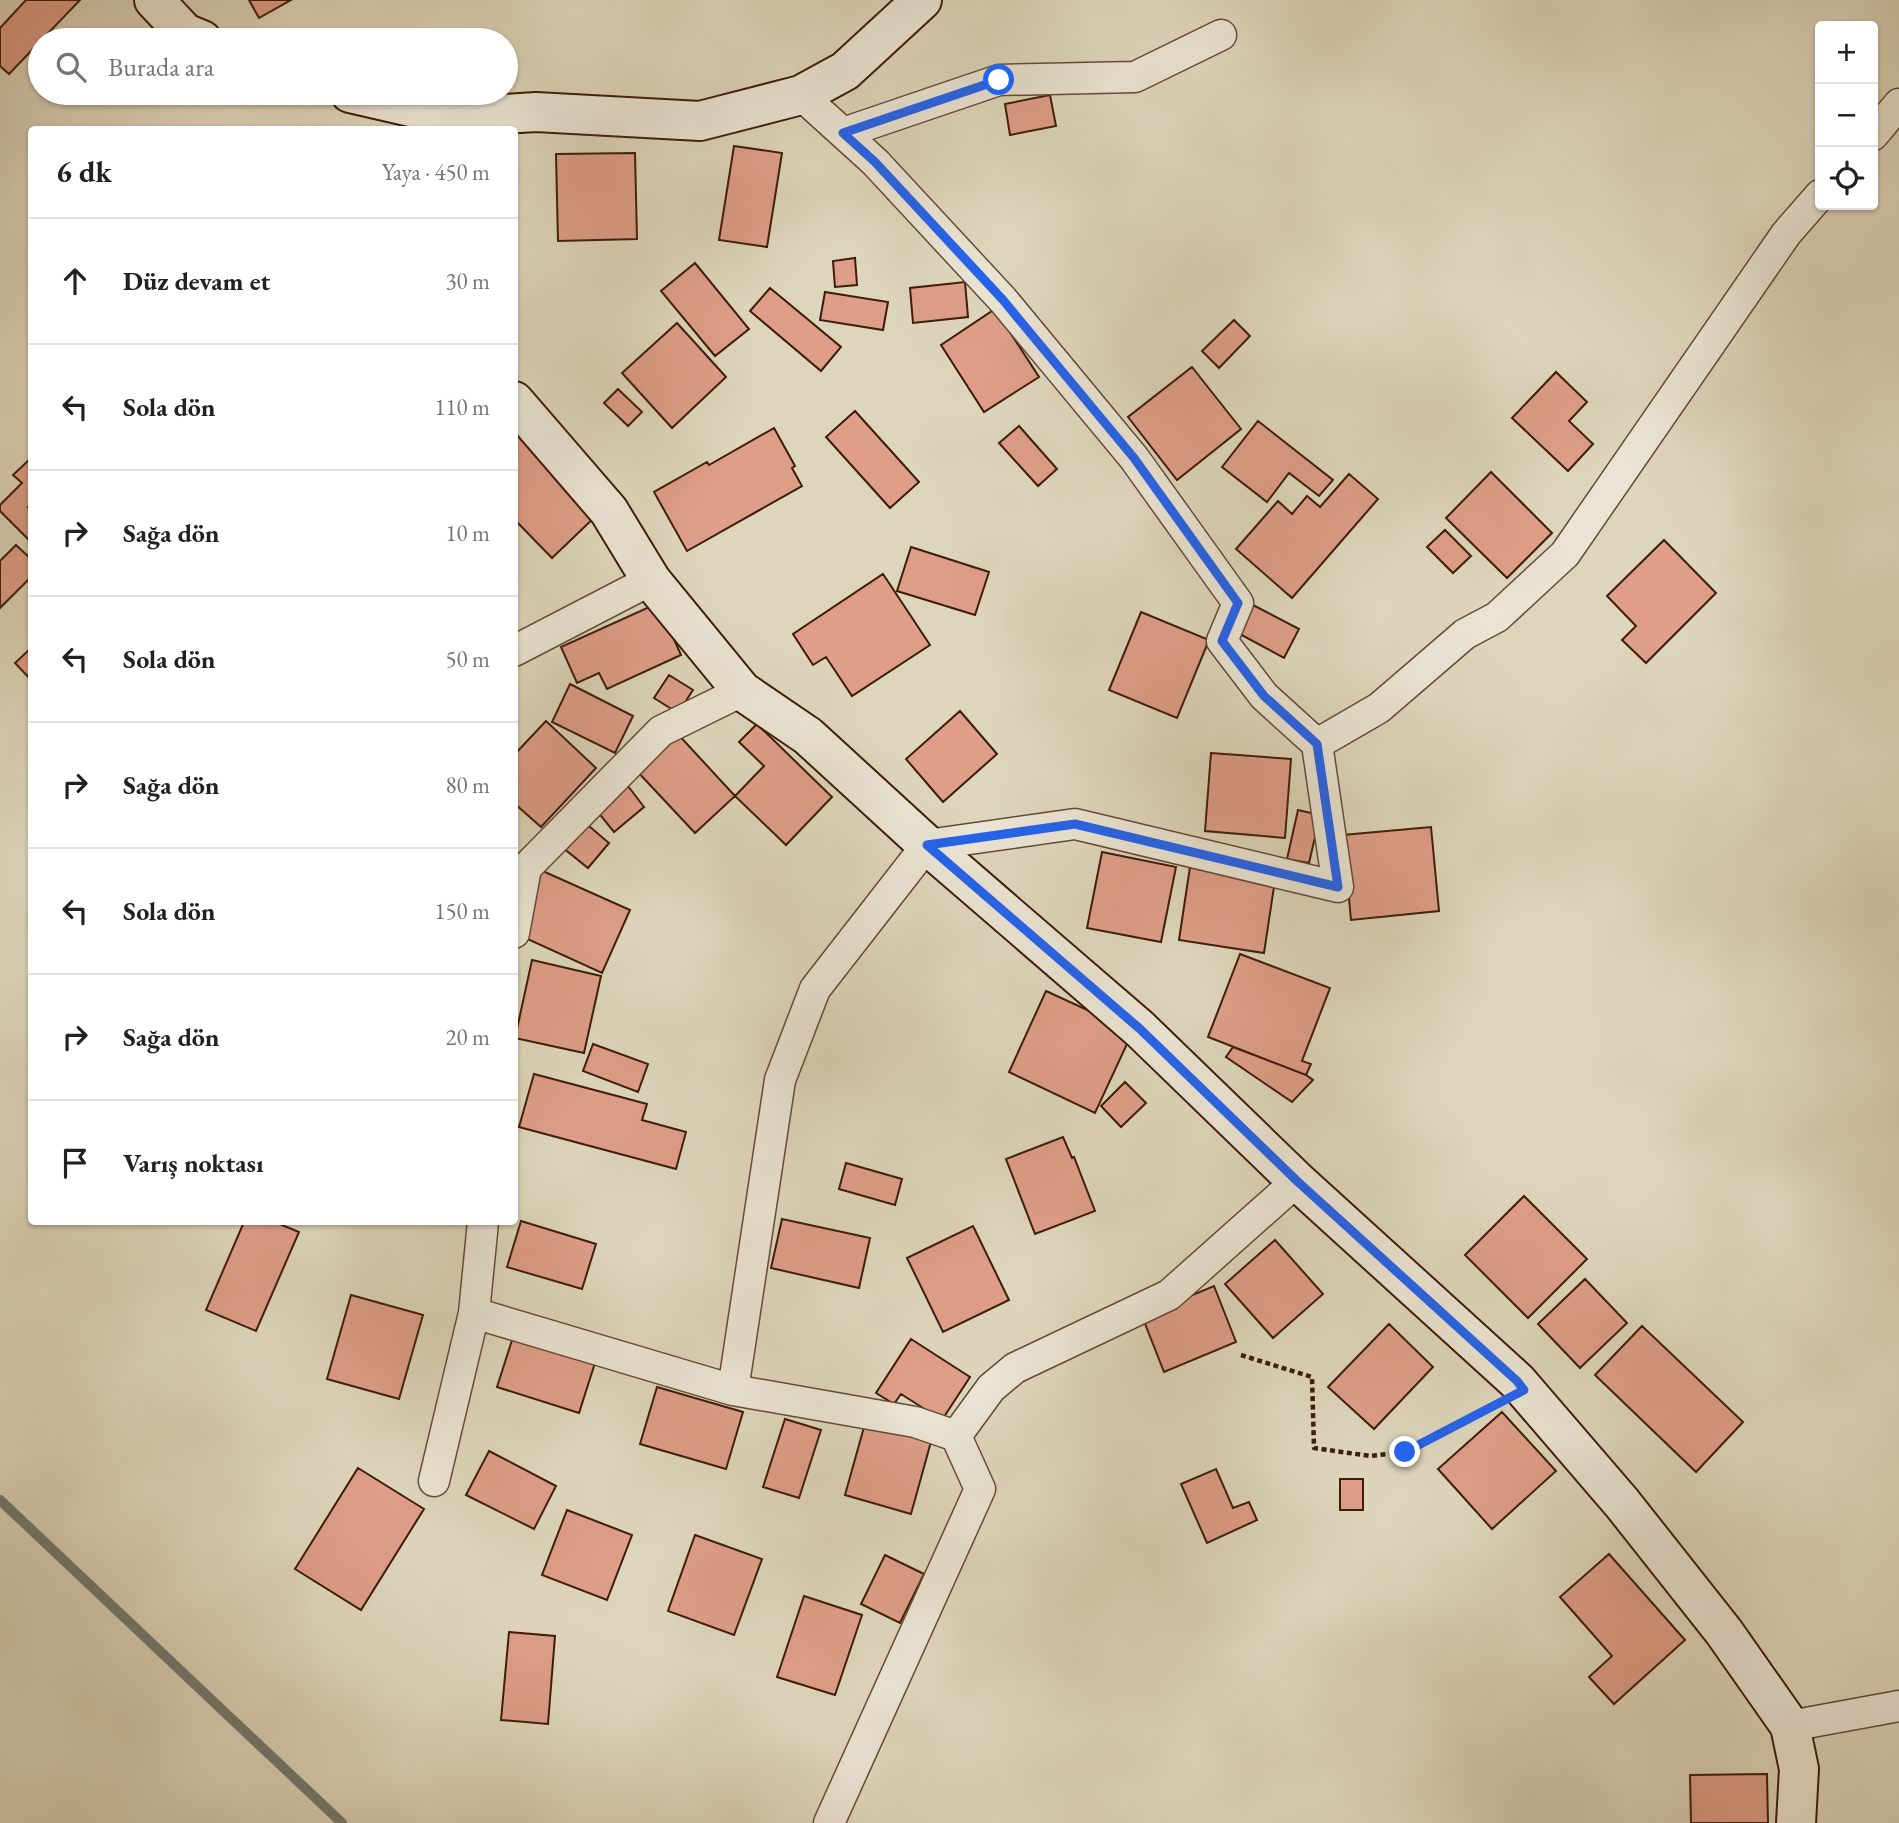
<!DOCTYPE html>
<html lang="tr">
<head>
<meta charset="utf-8">
<style>
	:root { --surface:#fff; --page:#f2f2f2; --text:#202124; --muted:#757577; --line:#e0e0e0 }
	body { margin:0; font-family:"EB Garamond",serif; background:var(--page); color:var(--text) }
	.controls { position:absolute; right:21px; top:21px; display:grid; overflow:hidden; border-radius:7px; box-shadow:0 2px 5px #0004 }
	.controls button { width:63px; height:63px; display:grid; place-items:center; padding:0; border:0; border-bottom:2px solid var(--line); background:var(--surface); color:var(--text); font:35px sans-serif }
	.stop { position:absolute; width:21px; height:21px; margin:-16px; border:5px solid #2563eb; border-radius:50%; background:#fff }
	.stop.end { background:#2563eb; border-color:#fff; box-shadow:0 2px 7px #0008 }
	.list { margin:0; padding:0; list-style:none }
	h2 { display:flex; justify-content:space-between; align-items:center; height:91px; margin:0; padding:0 28px; font-size:30px }
	h2 small { font-size:23px; font-weight:400; color:var(--muted) }
	.list li { display:grid; grid-template-columns:46px 1fr auto; gap:21px; align-items:center; box-sizing:border-box; height:126px; padding:0 28px; border-top:2px solid var(--line) }
	.list b { display:block; font-size:26px; white-space:nowrap }
	.list em { font-size:23px; font-style:normal; color:var(--muted) }
	.icon { flex:none; width:38px; height:38px; fill:none; stroke:currentColor; stroke-width:2; stroke-linecap:round; stroke-linejoin:round }
	.map { position:relative; flex:none; width:1899px; height:1823px; overflow:hidden }
	.search { position:absolute; background:var(--surface); box-shadow:0 2px 5px #0004; left:28px; top:28px; width:490px; height:77px; display:flex; align-items:center; gap:18px; box-sizing:border-box; padding:0 24px; border-radius:38px; color:var(--muted); font-size:26px }
	.panel { position:absolute; background:var(--surface); box-shadow:0 2px 5px #0004; left:28px; top:126px; width:490px; height:1099px; border-radius:7px }
	.map>svg:first-child { display:block }
</style>
</head>
<body>
<div class="map">
<svg width="1899" height="1823" viewBox="0 0 1899 1823">
	<rect width="100%" height="100%" fill="#ded6bc"/>
	<filter id="stains"><feTurbulence type="fractalNoise" baseFrequency=".00286" numOctaves="4"/><feColorMatrix values="0 0 0 0 .2 0 0 0 0 .09 0 0 0 0 .02 0 0 0 .5 -.17"/></filter>
	<radialGradient id="worn" r=".72"><stop offset=".6" stop-color="#630" stop-opacity="0"/><stop offset="1" stop-color="#630" stop-opacity=".3"/></radialGradient>
	<g fill="none" stroke-linecap="round" stroke-linejoin="round">
		<path stroke="#717a70" stroke-width="10" d="M 0,1500 L 342,1823"/>
	</g>
	<path fill="#df9e88" stroke="#3d1c09" stroke-width="2" d="M 26,0 L 80,0 L 9,74 L 0,66 L 0,28 Z
		M 249,0 L 291,0 L 259,18 Z
		M 1050,95 L 1056,126 L 1010,135 L 1005,104 Z
		M 734,146 L 782,153 L 767,247 L 719,240 Z
		M 635,153 L 637,239 L 558,241 L 556,154 Z
		M 855,258 L 857,285 L 835,287 L 833,261 Z
		M 695,263 L 749,329 L 715,356 L 661,291 Z
		M 965,282 L 968,317 L 913,323 L 910,288 Z
		M 770,288 L 841,347 L 821,371 L 750,311 Z
		M 825,292 L 888,302 L 883,330 L 820,320 Z
		M 995,309 L 1039,377 L 984,412 L 941,345 Z
		M 1234,320 L 1250,336 L 1219,368 L 1202,351 Z
		M 677,323 L 726,377 L 672,428 L 622,373 Z
		M 1192,367 L 1241,429 L 1177,480 L 1128,417 Z
		M 1556,372 L 1587,402 L 1569,421 L 1593,444 L 1568,471 L 1512,418 Z
		M 618,389 L 642,412 L 628,426 L 604,403 Z
		M 855,411 L 919,482 L 890,508 L 826,437 Z
		M 1258,421 L 1333,480 L 1319,496 L 1289,473 L 1267,502 L 1222,467 Z
		M 514,426 L 598,514 L 552,558 L 514,519 Z
		M 1019,426 L 1057,469 L 1038,486 L 999,443 Z
		M 774,428 L 795,466 L 792,468 L 802,486 L 687,551 L 654,492 L 707,462 L 709,465 Z
		M 31,458 L 32,504 L 28,507 L 32,511 L 32,543 L 0,511 L 0,505 L 22,483 L 13,475 Z
		M 1491,472 L 1552,533 L 1507,578 L 1446,518 Z
		M 1349,474 L 1378,499 L 1292,598 L 1236,549 L 1278,501 L 1292,514 L 1307,496 L 1320,507 Z
		M 1445,530 L 1471,556 L 1453,573 L 1427,547 Z
		M 1664,540 L 1716,593 L 1646,663 L 1622,640 L 1636,626 L 1607,596 Z
		M 16,545 L 32,560 L 32,576 L 0,608 L 0,561 Z
		M 911,547 L 989,572 L 975,615 L 897,591 Z
		M 883,574 L 930,645 L 852,696 L 826,657 L 813,665 L 793,634 Z
		M 658,603 L 681,655 L 607,689 L 599,673 L 577,683 L 561,647 Z
		M 1253,605 L 1299,629 L 1284,658 L 1238,633 Z
		M 1141,612 L 1209,640 L 1177,718 L 1109,690 Z
		M 32,647 L 32,681 L 15,663 Z
		M 669,675 L 693,690 L 678,713 L 654,698 Z
		M 570,684 L 633,716 L 615,753 L 552,722 Z
		M 960,711 L 997,754 L 943,802 L 906,759 Z
		M 546,721 L 596,768 L 541,827 L 514,803 L 514,755 Z
		M 757,724 L 832,797 L 786,845 L 735,796 L 764,766 L 739,742 Z
		M 675,731 L 735,796 L 695,833 L 635,769 Z
		M 1211,753 L 1291,759 L 1285,838 L 1205,831 Z
		M 628,786 L 644,807 L 614,832 L 597,811 Z
		M 1298,810 L 1320,815 L 1309,863 L 1287,859 Z
		M 583,821 L 609,843 L 588,868 L 562,847 Z
		M 1431,827 L 1439,911 L 1351,920 L 1343,835 Z
		M 1102,852 L 1176,867 L 1161,942 L 1087,928 Z
		M 1190,867 L 1275,880 L 1264,953 L 1179,940 Z
		M 536,868 L 630,910 L 602,973 L 523,937 Z
		M 1240,954 L 1330,988 L 1302,1061 L 1311,1064 L 1306,1075 L 1208,1037 Z
		M 532,960 L 601,976 L 584,1053 L 515,1038 Z
		M 1046,991 L 1133,1031 L 1095,1113 L 1009,1072 Z
		M 593,1044 L 648,1064 L 638,1092 L 583,1071 Z
		M 1233,1047 L 1306,1075 L 1313,1080 L 1292,1102 L 1226,1057 Z
		M 534,1074 L 647,1104 L 642,1120 L 686,1132 L 676,1169 L 519,1127 Z
		M 1125,1082 L 1146,1103 L 1121,1127 L 1101,1106 Z
		M 1063,1137 L 1072,1158 L 1074,1157 L 1095,1211 L 1035,1234 L 1006,1159 Z
		M 846,1163 L 902,1179 L 895,1205 L 839,1189 Z
		M 1524,1196 L 1587,1259 L 1528,1318 L 1465,1255 Z
		M 782,1219 L 870,1238 L 859,1288 L 771,1268 Z
		M 521,1221 L 596,1244 L 582,1289 L 507,1267 Z
		M 244,1222 L 275,1222 L 299,1232 L 256,1331 L 206,1310 Z
		M 973,1226 L 1009,1300 L 943,1332 L 907,1258 Z
		M 1275,1240 L 1323,1294 L 1273,1338 L 1225,1284 Z
		M 1585,1279 L 1627,1323 L 1580,1368 L 1538,1324 Z
		M 1214,1286 L 1236,1342 L 1164,1372 L 1142,1316 Z
		M 351,1295 L 423,1315 L 399,1399 L 327,1379 Z
		M 1389,1324 L 1433,1367 L 1374,1429 L 1328,1387 Z
		M 1642,1326 L 1743,1422 L 1696,1472 L 1595,1375 Z
		M 513,1337 L 595,1363 L 579,1413 L 497,1387 Z
		M 911,1339 L 970,1377 L 942,1420 L 901,1394 L 894,1404 L 876,1393 Z
		M 657,1387 L 743,1412 L 726,1469 L 640,1444 Z
		M 1502,1412 L 1556,1471 L 1492,1529 L 1438,1469 Z
		M 785,1419 L 821,1430 L 799,1498 L 763,1487 Z
		M 866,1420 L 932,1438 L 911,1514 L 845,1495 Z
		M 489,1451 L 556,1486 L 534,1529 L 466,1495 Z
		M 358,1468 L 424,1509 L 361,1610 L 295,1569 Z
		M 1216,1469 L 1233,1508 L 1249,1502 L 1257,1520 L 1207,1543 L 1181,1484 Z
		M 1340,1479 L 1363,1479 L 1363,1510 L 1340,1510 Z
		M 567,1510 L 632,1535 L 607,1600 L 542,1575 Z
		M 695,1535 L 762,1559 L 734,1635 L 668,1611 Z
		M 1609,1554 L 1685,1640 L 1614,1704 L 1589,1677 L 1612,1656 L 1560,1597 Z
		M 885,1555 L 924,1574 L 900,1623 L 861,1604 Z
		M 804,1596 L 862,1615 L 835,1695 L 777,1677 Z
		M 509,1632 L 555,1636 L 548,1724 L 501,1720 Z
		M 1767,1774 L 1768,1823 L 1691,1823 L 1690,1775 Z"/>
	<g fill="none" stroke-linecap="round" stroke-linejoin="round">
		<defs>
			<path id="street" d="M 801,95 L 875,162 L 1003,300 L 1134,458 L 1238,603 L 1222,641 L 1264,696 L 1317,744 L 1379,708 L 1465,634 L 1497,617 L 1565,554 L 1786,234 L 1820,195
				M 843,133 L 999,80 L 1135,77 L 1221,35
				M 1873,135 L 1899,104
				M 514,651 L 651,580
				M 514,933 L 526,868 L 661,731 L 742,691
				M 474,1313 L 733,1390 L 915,1422 L 956,1436 L 980,1489 L 829,1823
				M 733,1390 L 780,1080 L 815,989 L 927,845 L 1075,824 L 1338,887 L 1317,744
				M 956,1436 L 991,1388 L 1015,1368 L 1169,1295 L 1297,1181
				M 434,1481 L 474,1313 L 483,1222
				M 1790,1726 L 1899,1706"/>
			<path id="secondary" d="M 154,0 L 185,33 L 202,40
				M 350,93 L 454,117 L 536,112 L 700,121 L 801,95 L 845,71 L 922,0
				M 514,401 L 609,511 L 651,580 L 742,691 L 808,736 L 927,845 L 1140,1029 L 1297,1181 L 1517,1381 L 1622,1503 L 1724,1632 L 1790,1726 L 1799,1769 L 1796,1823"/>
		</defs>
		<use href="#street" stroke="#654a36" stroke-width="33"/>
		<use href="#secondary" stroke="#3d1c09" stroke-width="42"/>
		<path stroke="#3d1c09" stroke-width="4.5" stroke-dasharray="5 3.5" stroke-linecap="butt" d="M 1241,1355 L 1312,1377 L 1314,1448 L 1370,1456 L 1405,1452 L 1492,1406"/>
		<use href="#street" stroke="#eae4d3" stroke-width="30"/>
		<use href="#secondary" stroke="#eae4d3" stroke-width="38"/>
	</g>
	<g fill="none" stroke-linecap="round" stroke-linejoin="round">
		<path stroke="#2563eb" stroke-width="9" d="M 999,80 L 843,133 L 875,162 L 1003,300 L 1134,458 L 1238,603 L 1222,641 L 1264,696 L 1317,744 L 1338,887 L 1075,824 L 927,845 L 1140,1029 L 1297,1181 L 1517,1381 L 1524,1390 L 1405,1452"/>
	</g>
	<rect width="100%" height="100%" filter="url(#stains)"/>
	<rect width="100%" height="100%" fill="url(#worn)"/>
</svg>
<div class="controls">
<button>+</button>
<button>−</button>
<button><svg class="icon" aria-label="locate" viewBox="0 0 24 24"><circle cx="12" cy="12" r="6"/><path d="M12 2v4M12 18v4M2 12h4M18 12h4"/></svg></button>
</div>
<div class="stop" style="left:999px;top:80px"></div>
<div class="stop end" style="left:1405px;top:1452px"></div>
<div class="search"><svg class="icon" aria-label="search" viewBox="0 0 24 24"><circle cx="10" cy="10" r="6"/><path d="M15 15l6 6"/></svg>Burada ara</div>
<section class="panel">
<h2>6 dk<small>Yaya · 450 m</small></h2>
<ul class="list">
<li><svg class="icon" aria-label="ahead" viewBox="0 0 24 24"><path d="M12 20V5M6 11l6-6 6 6"/></svg><div><b>Düz devam et</b></div><em>30 m</em></li>
<li><svg class="icon" aria-label="left" viewBox="0 0 24 24"><path d="M17 20v-9H6M10 6l-5 5 5 5"/></svg><div><b>Sola dön</b></div><em>110 m</em></li>
<li><svg class="icon" aria-label="right" viewBox="0 0 24 24"><path d="M7 20v-9h11M14 6l5 5-5 5"/></svg><div><b>Sağa dön</b></div><em>10 m</em></li>
<li><svg class="icon" aria-label="left" viewBox="0 0 24 24"><path d="M17 20v-9H6M10 6l-5 5 5 5"/></svg><div><b>Sola dön</b></div><em>50 m</em></li>
<li><svg class="icon" aria-label="right" viewBox="0 0 24 24"><path d="M7 20v-9h11M14 6l5 5-5 5"/></svg><div><b>Sağa dön</b></div><em>80 m</em></li>
<li><svg class="icon" aria-label="left" viewBox="0 0 24 24"><path d="M17 20v-9H6M10 6l-5 5 5 5"/></svg><div><b>Sola dön</b></div><em>150 m</em></li>
<li><svg class="icon" aria-label="right" viewBox="0 0 24 24"><path d="M7 20v-9h11M14 6l5 5-5 5"/></svg><div><b>Sağa dön</b></div><em>20 m</em></li>
<li><svg class="icon" aria-label="arrive" viewBox="0 0 24 24"><path d="M6 21V4h12l-3 4 3 4H6"/></svg><div><b>Varış noktası</b></div></li>
</ul>
</section>
</div>
</body>
</html>
